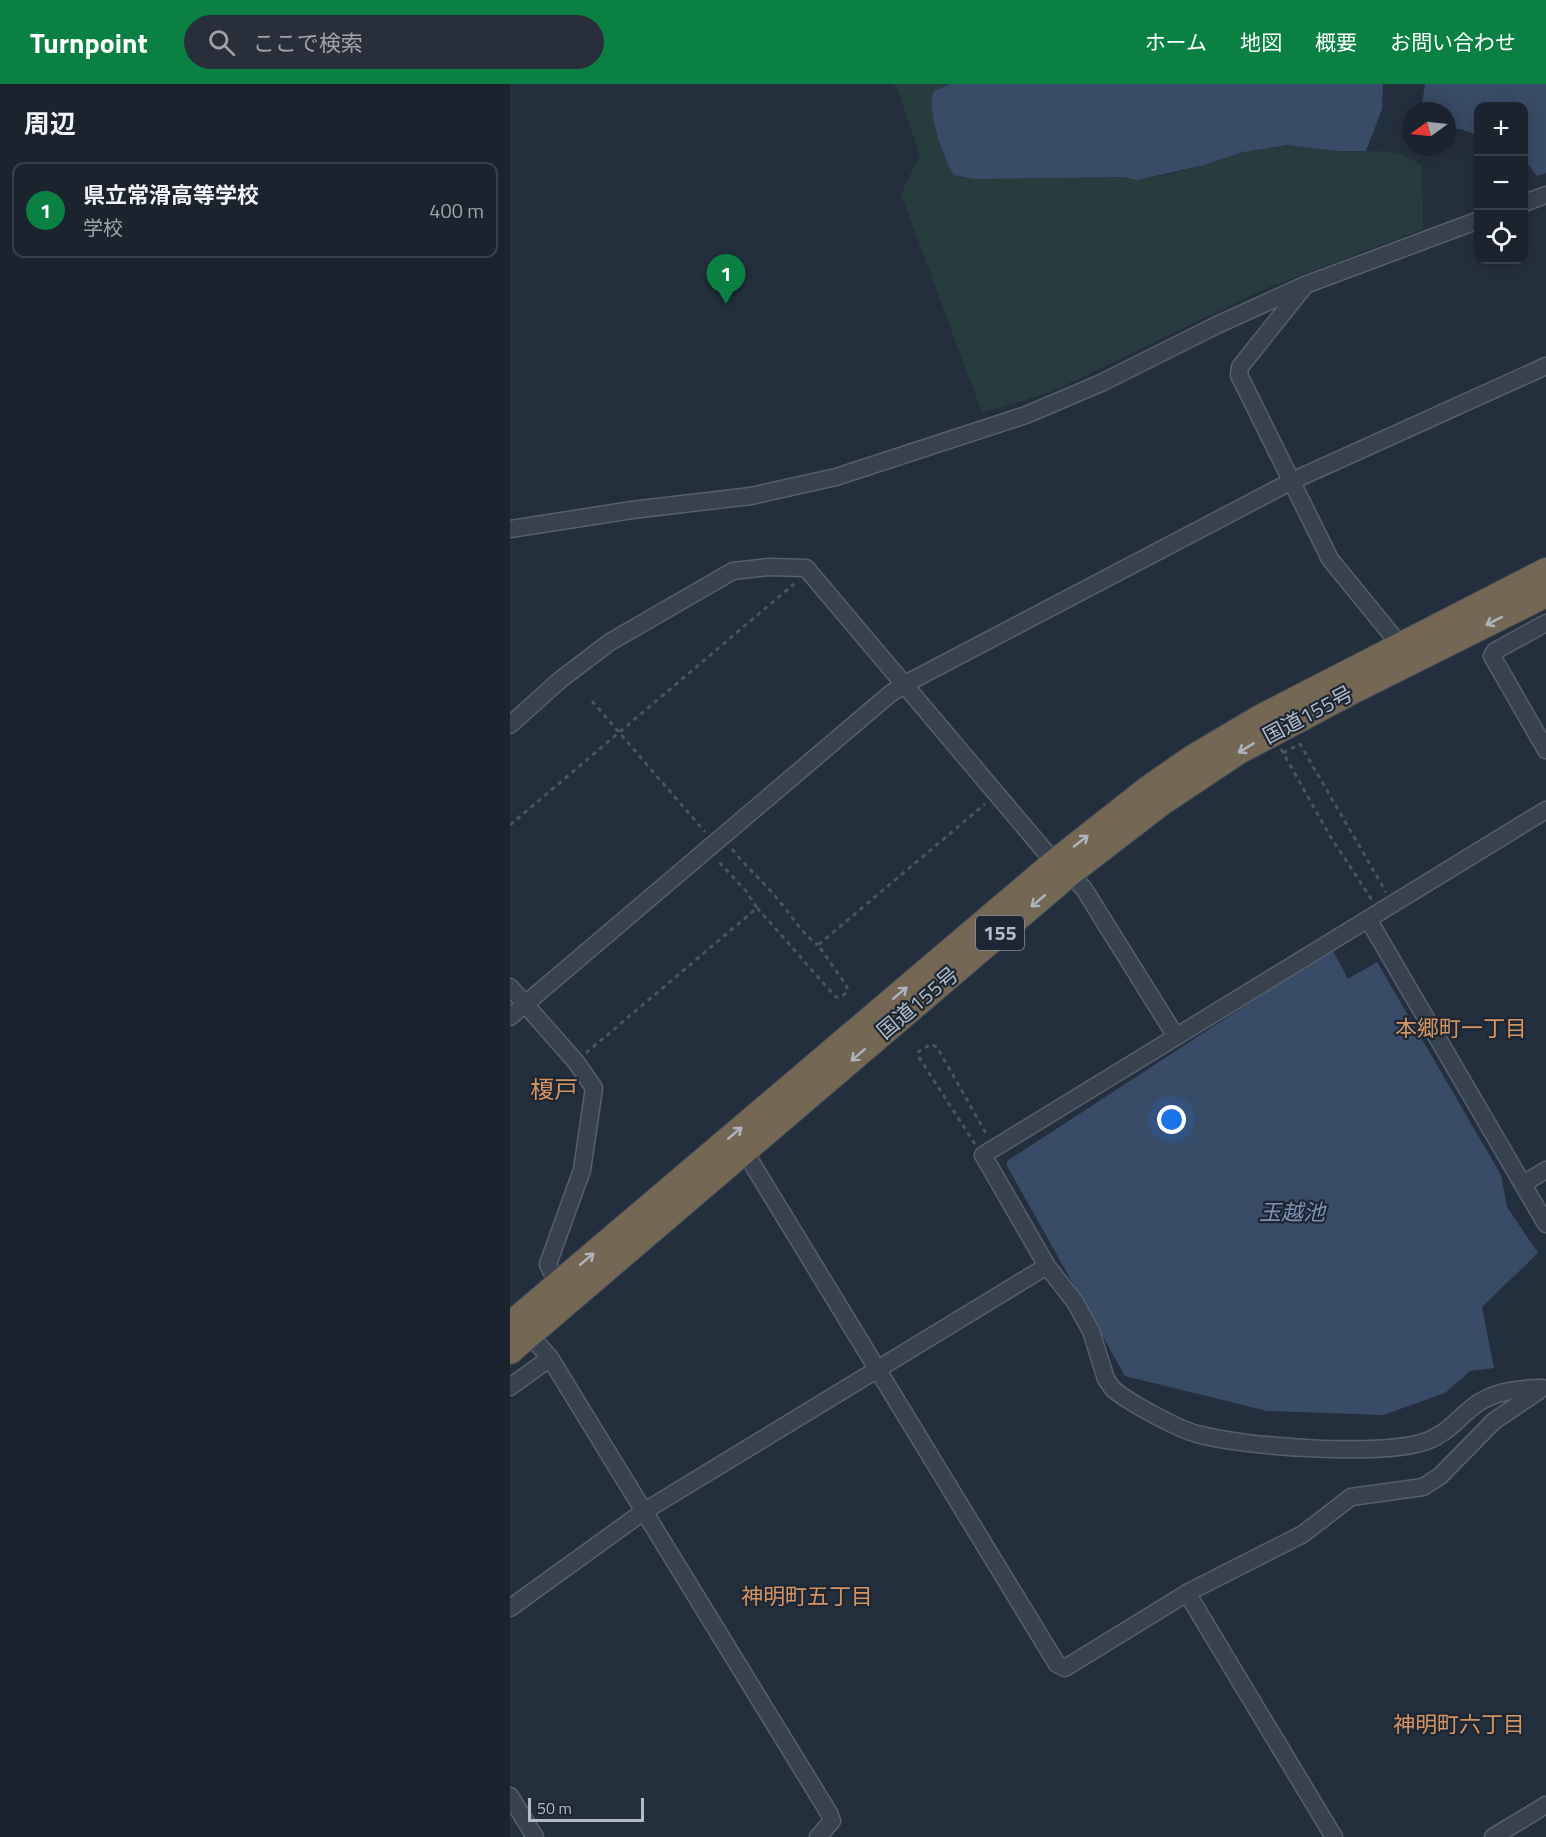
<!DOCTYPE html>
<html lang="ja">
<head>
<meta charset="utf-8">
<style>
	:root { --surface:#1b232e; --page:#282f3a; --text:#f1f3f6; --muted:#a0a4aa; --line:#39404a; --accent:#0b8043 }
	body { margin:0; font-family:"Titillium Web","Noto Sans JP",sans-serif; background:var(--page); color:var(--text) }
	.controls { position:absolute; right:18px; top:18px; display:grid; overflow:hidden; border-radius:12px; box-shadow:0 3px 15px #0003 }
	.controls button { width:54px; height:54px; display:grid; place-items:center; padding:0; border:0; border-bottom:2px solid var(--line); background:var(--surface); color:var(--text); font:30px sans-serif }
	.compass { position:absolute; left:892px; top:18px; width:54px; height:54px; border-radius:50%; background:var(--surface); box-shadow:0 3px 15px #0003; rotate:255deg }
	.scale { position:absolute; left:18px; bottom:15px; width:116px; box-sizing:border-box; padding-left:6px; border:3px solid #b4bcc9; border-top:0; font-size:16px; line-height:21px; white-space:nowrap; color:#b4bcc9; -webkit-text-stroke:4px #1d2633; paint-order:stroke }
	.you { position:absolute; left:662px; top:1036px; width:21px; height:21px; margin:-15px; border:4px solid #fff; border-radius:50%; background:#1a73e8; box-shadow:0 0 0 9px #1a73e833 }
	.badge { display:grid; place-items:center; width:39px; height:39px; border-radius:50%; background:var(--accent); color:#fff; font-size:20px; font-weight:700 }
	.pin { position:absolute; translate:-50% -50px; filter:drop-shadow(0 2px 3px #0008) }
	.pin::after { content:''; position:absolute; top:32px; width:21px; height:18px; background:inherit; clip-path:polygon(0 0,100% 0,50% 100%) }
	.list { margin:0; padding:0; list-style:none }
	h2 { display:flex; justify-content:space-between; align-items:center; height:78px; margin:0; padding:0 24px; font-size:26px }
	h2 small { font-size:20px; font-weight:400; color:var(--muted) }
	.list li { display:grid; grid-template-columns:39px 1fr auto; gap:18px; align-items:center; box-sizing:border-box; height:96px; margin:0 12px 12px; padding:0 12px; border:2px solid var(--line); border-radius:12px }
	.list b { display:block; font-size:22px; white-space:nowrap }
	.list p { margin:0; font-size:20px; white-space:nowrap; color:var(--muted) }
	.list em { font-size:20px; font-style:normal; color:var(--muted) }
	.icon { flex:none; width:33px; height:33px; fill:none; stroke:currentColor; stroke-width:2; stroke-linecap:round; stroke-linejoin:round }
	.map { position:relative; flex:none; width:1036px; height:1753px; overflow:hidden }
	header { display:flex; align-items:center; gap:36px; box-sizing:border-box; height:84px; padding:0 30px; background:var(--accent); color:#fff }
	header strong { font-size:28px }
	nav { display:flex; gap:33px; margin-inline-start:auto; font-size:21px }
	.search { width:420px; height:54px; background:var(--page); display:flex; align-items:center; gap:15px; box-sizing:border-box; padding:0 21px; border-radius:33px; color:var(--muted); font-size:22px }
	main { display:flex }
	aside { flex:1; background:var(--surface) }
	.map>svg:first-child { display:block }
</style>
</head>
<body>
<header>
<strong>Turnpoint</strong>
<div class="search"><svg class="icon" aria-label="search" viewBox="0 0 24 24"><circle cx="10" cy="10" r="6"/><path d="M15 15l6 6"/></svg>ここで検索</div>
<nav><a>ホーム</a><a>地図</a><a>概要</a><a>お問い合わせ</a></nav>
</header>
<main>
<aside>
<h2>周辺<small></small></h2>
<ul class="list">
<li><span class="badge">1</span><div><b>県立常滑高等学校</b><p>学校</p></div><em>400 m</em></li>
</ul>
</aside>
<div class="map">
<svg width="1036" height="1753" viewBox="0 0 1036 1753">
	<rect width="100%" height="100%" fill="#242f3e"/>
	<path fill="#263c3f" d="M 383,0 L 440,0 L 424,7 L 465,95 L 613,93 C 650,100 697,77 733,68 C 756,62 782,60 806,63 C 813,64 821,67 828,67 C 865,70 878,60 912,81 L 913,145 L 757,204 L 543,307 L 472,329 L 391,110 L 410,71 L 387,5 Z"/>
	<path fill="#394c67" d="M 440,0 L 873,0 L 872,25 L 856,67 L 827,67 L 777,61 L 733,68 L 694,81 L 627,96 L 613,93 L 465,95 L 444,91 C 433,73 416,27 424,7 Z
		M 915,0 L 1036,0 L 1036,89 L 1027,92 L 1014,75 L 1014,22 L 969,22 L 968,51 L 950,45 L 937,45 L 937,27 L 911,27 Z
		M 822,865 L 838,895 L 867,878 L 991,1091 L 997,1123 L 1028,1169 L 972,1223 L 984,1284 L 960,1287 L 935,1309 L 873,1331 L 757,1327 L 615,1292 L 497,1082 L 497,1077 Z"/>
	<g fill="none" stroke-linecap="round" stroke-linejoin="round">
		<defs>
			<path id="minor" d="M 1014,119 L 1036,111
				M 793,204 L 730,283 L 729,291 L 820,475 L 890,561
				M 0,445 L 122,426 L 241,412 L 326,393 L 516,331 L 591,299 L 707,241 L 795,201 L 969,136
				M 1036,539 L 985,567 L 982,572 L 1036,666
				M 0,641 L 50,596 L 100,558 L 223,487 L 259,483 L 296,484 L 544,778
				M 560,790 L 574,805 L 665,951
				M 858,835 L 1036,1140
				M 0,903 L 66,978 L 84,1004 L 72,1086 L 38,1180 L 47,1200
				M 0,933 L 380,610 L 395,600 L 782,397 L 1036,282
				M 235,1068 L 547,1580 L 555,1584 L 677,1509 L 793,1450 L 841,1413 L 913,1403 L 930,1392 L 984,1337 L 1033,1304
				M 1013,1100 L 1036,1086
				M 20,1251 L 40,1274 L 319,1729 L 322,1737 L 308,1753
				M 0,1303 L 40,1274
				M 1033,1304 C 1009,1304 983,1307 964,1322 C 947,1335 938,1349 917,1357 C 872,1373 734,1363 687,1350 C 668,1345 618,1318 603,1305 L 596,1295 L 581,1247 L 565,1218 L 537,1182 L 473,1071 L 1036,726
				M 677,1509 L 824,1753
				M 0,1524 L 133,1428 L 537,1182
				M 0,1712 L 25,1753
				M 983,1753 L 1036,1721"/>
			<path id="highway" d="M 0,1240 L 544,778 L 638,704 L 681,674 L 750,633 L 1036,486
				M 0,1268 L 560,790 L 651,720 L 729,668 L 844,607 L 1036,511"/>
		</defs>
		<use href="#minor" stroke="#565f6c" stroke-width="19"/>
		<use href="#highway" stroke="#434c59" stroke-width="26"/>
		<path stroke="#44595c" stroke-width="3" stroke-dasharray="4.5 4.5" stroke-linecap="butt" d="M 82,617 L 195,748
			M 771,665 L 820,752 L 862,816
			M 773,669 L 790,660 L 876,808
			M 0,741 L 284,500
			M 222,765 C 237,784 255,799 270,818 C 283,833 291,849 308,861
			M 247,824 C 274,853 299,884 326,913 L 331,913 L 338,907 L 336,901 L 308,861 L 475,720
			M 76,969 L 247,824 L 236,807 L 207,776
			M 465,1060 L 408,972 L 408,968 L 421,960 L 427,963 L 477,1051"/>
		<use href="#minor" stroke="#38414e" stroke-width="16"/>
		<use href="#highway" stroke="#746855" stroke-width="24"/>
	</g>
	<defs><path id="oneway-shaft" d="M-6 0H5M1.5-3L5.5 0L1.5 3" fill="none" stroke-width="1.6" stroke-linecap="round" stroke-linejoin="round" transform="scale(1.5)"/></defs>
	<g stroke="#aeb4bd">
		<use href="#oneway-shaft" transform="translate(984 537) rotate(153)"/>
		<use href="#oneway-shaft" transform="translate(736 664) rotate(149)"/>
		<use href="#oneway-shaft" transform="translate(571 757) rotate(-38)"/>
		<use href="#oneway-shaft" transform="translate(528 817) rotate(140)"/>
		<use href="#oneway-shaft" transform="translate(390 909) rotate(-40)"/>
		<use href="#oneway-shaft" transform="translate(348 971) rotate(139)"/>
		<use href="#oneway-shaft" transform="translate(225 1049) rotate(-40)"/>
		<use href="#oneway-shaft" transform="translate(77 1175) rotate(-40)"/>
	</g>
	<g text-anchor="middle" stroke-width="4.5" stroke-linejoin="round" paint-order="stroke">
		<rect fill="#1d2633" stroke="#878f9c" stroke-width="1.5" x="466" y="832" width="48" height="34" rx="4.5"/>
		<g font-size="20" font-weight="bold" fill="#b4bcc9">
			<text x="490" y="856">155</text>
		</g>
		<g font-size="21" fill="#b4bcc9" stroke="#1d2633">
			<text transform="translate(798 631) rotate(-28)" y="7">国道155号</text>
			<text transform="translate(408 919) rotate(-40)" y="7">国道155号</text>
		</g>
		<g font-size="22" fill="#d59563" stroke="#1d2633">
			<text x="951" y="952">本郷町一丁目</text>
			<text x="297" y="1520">神明町五丁目</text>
			<text x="949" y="1648">神明町六丁目</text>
		</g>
		<g font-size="22" font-style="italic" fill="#7c92b1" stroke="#1d2633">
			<text x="782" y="1136">玉越池</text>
		</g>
		<g font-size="24" fill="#d59563" stroke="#1d2633">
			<text x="44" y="1014">榎戸</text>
		</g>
	</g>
</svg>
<div class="controls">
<button>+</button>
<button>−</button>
<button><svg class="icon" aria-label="locate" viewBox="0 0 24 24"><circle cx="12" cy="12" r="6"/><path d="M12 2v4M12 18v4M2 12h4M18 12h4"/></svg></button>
</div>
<svg class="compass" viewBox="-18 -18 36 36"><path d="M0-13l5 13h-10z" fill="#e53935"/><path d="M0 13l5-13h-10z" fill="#a0a4aa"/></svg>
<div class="scale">50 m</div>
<div class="you"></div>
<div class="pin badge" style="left:216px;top:220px">1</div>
</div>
</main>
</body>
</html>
